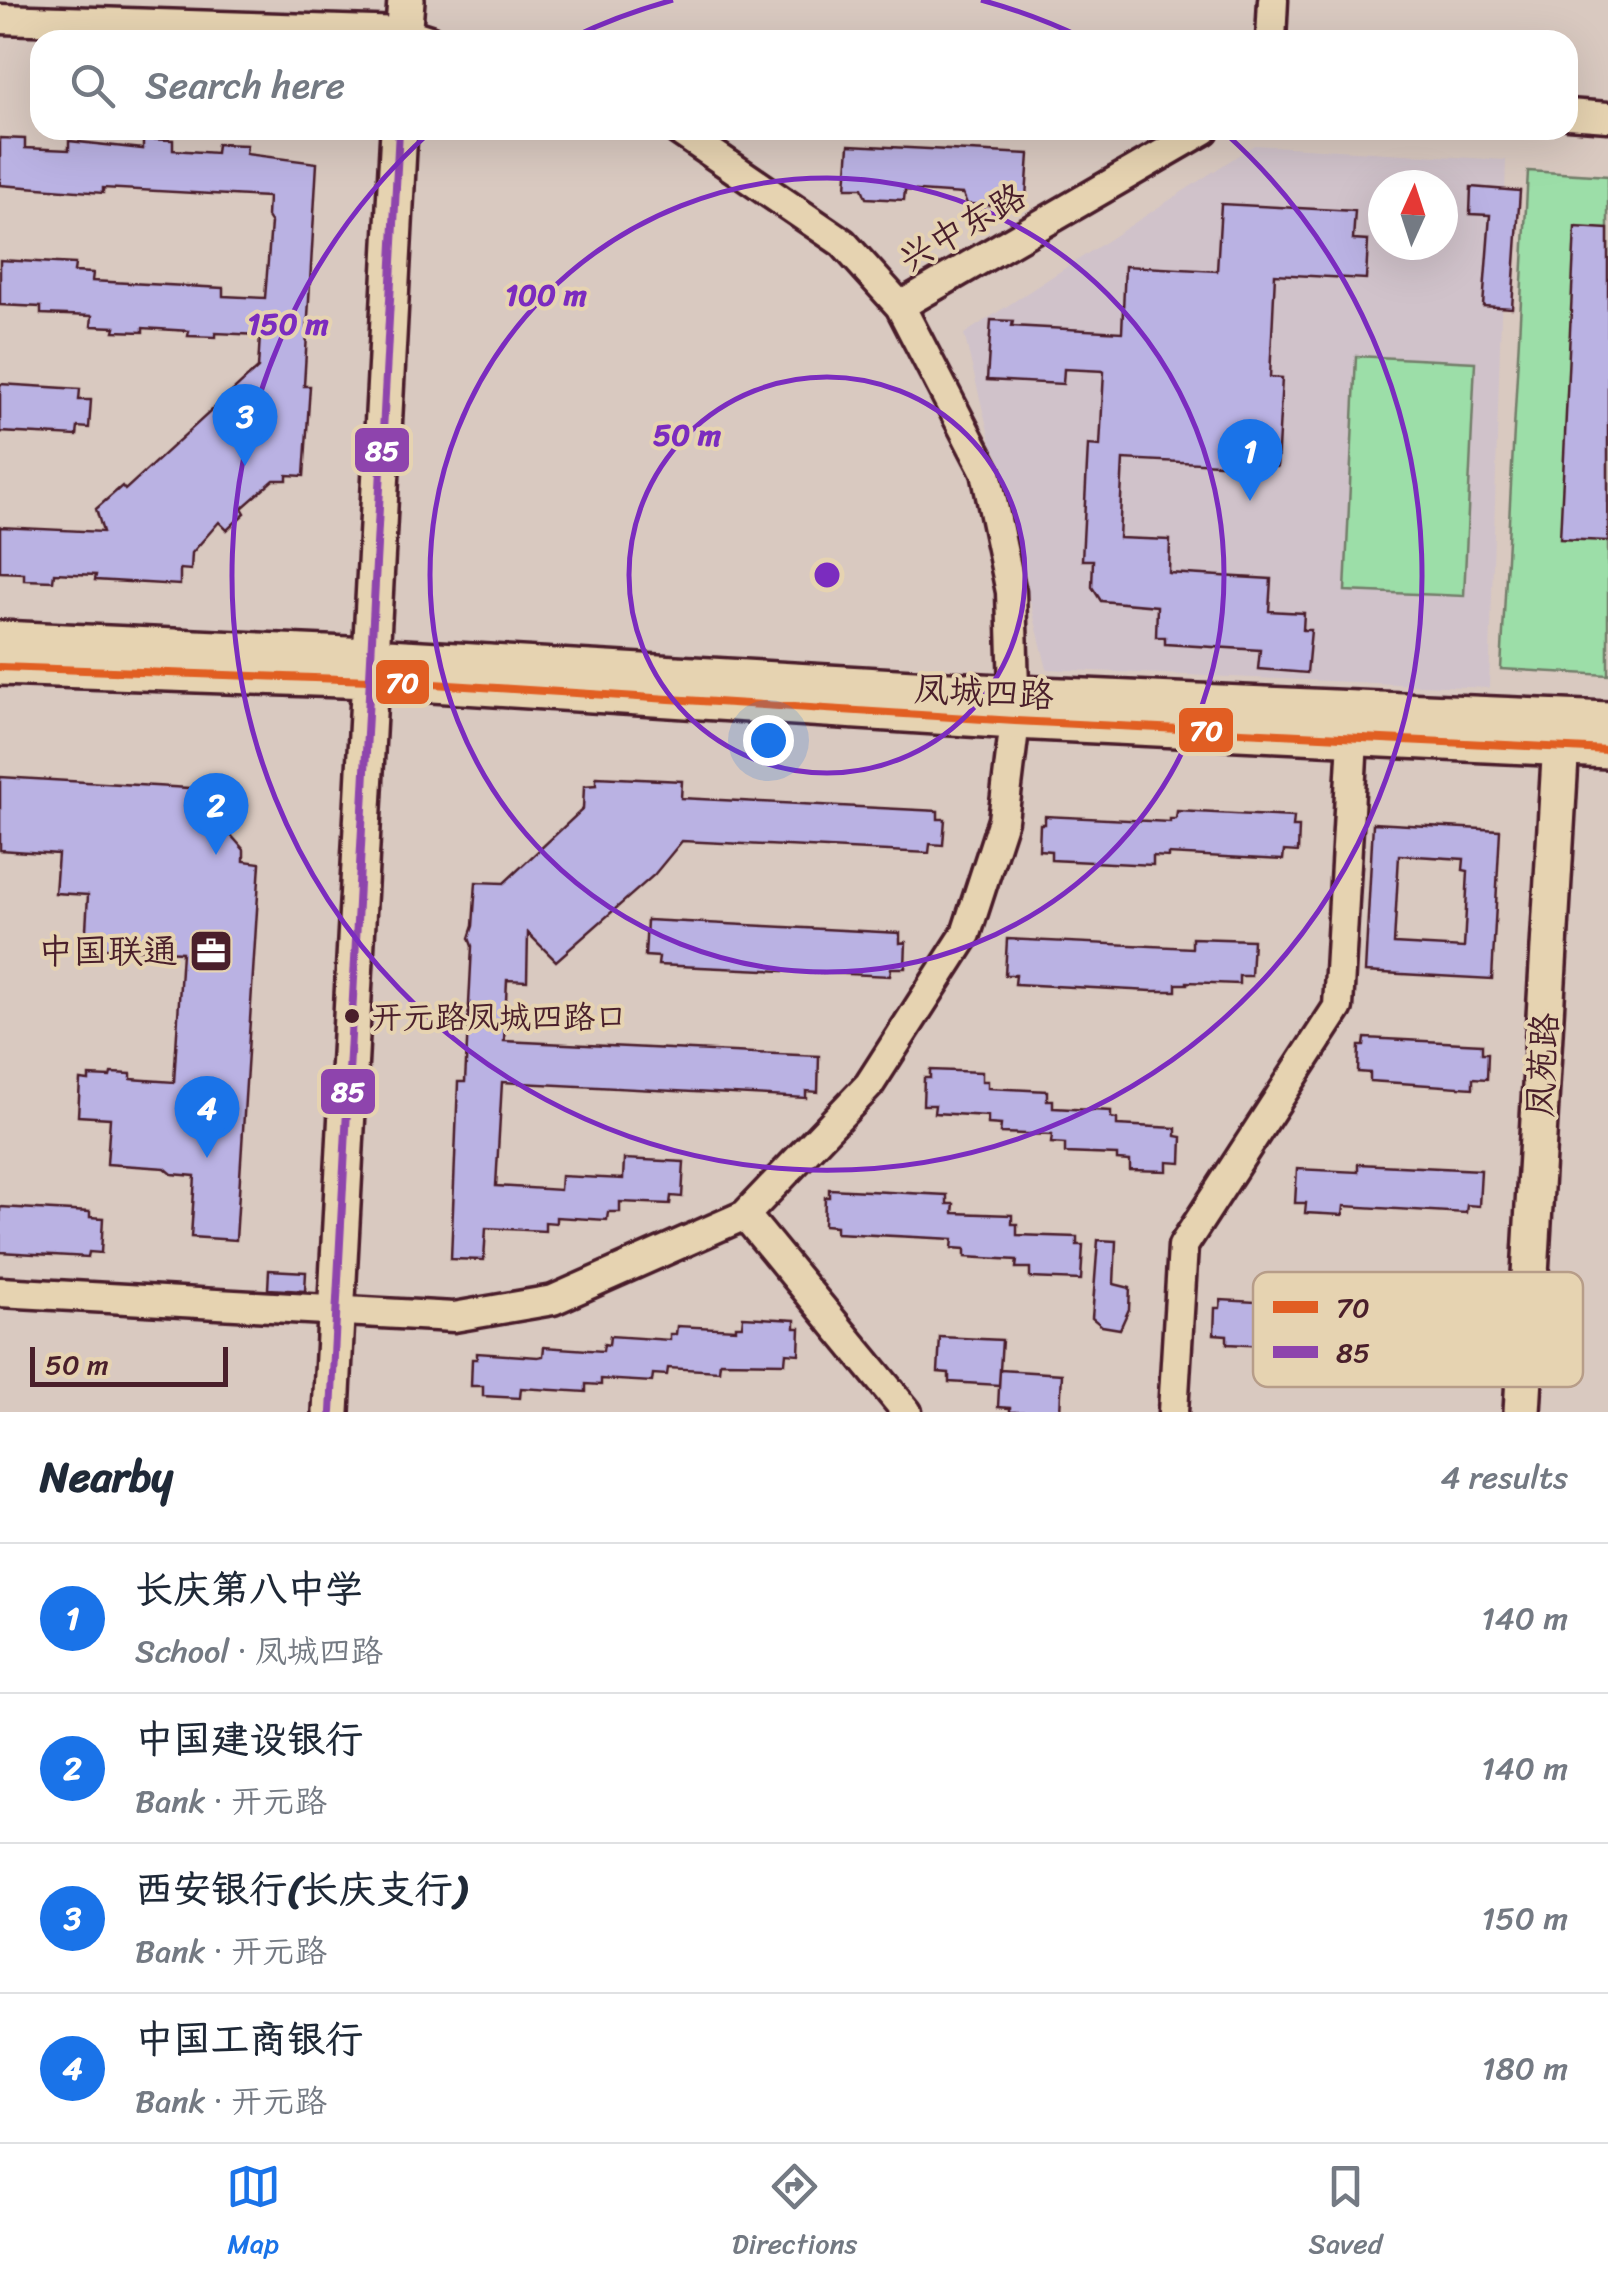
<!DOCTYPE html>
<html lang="en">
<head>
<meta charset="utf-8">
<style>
	:root { --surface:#fff; --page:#f2f2f3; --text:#1f2937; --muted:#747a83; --line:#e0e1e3; --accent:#1a73e8 }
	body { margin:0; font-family:Sriracha,"LXGW WenKai TC",sans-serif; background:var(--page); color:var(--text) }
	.compass { position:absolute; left:1368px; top:170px; width:90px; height:90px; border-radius:50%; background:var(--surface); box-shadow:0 10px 40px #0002; rotate:3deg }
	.scale { position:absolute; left:30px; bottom:25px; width:198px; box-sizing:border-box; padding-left:10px; border:5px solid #4a1f2b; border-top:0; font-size:28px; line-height:35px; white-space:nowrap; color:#4a1f2b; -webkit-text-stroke:8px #e6d3b1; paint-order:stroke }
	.you { position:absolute; left:768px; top:740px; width:35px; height:35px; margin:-25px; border:8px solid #fff; border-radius:50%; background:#1a73e8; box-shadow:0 0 0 15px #1a73e833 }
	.badge { display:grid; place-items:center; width:65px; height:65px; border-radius:50%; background:var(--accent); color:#fff; font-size:32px; font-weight:700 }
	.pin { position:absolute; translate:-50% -82px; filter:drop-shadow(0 2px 5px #0008) }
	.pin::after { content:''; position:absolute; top:52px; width:35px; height:30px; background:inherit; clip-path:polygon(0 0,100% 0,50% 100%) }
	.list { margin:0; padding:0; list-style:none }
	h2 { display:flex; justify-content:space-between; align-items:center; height:130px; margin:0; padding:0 40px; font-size:42px }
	h2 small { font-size:32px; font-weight:400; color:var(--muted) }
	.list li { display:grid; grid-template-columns:65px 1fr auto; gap:30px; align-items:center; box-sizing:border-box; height:150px; padding:0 40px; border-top:2px solid var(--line) }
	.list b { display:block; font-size:38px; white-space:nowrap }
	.list p { margin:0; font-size:32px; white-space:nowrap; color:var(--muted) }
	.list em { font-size:32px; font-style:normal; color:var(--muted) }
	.icon { flex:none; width:55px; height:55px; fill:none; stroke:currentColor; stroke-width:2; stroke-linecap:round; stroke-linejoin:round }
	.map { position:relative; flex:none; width:1608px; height:1412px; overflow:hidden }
	.search { position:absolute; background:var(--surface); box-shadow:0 10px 40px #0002; left:30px; right:30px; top:30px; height:110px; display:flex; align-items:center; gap:25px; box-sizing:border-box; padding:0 35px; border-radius:30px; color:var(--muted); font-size:38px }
	.sheet { height:730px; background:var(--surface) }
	nav { display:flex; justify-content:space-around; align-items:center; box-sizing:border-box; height:140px; border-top:2px solid var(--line); background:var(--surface); font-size:28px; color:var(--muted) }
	nav a { display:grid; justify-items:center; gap:5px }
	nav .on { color:var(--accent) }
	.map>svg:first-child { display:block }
</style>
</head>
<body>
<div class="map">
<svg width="1608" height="1412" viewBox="0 0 1608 1412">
	<rect width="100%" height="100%" fill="#d9c9c0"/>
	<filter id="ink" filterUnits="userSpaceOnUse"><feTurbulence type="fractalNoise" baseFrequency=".01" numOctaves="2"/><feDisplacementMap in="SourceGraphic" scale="20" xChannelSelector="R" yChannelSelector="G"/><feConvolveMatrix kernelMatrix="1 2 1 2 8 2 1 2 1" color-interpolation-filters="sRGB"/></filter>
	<g filter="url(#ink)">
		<path fill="#d0c2ca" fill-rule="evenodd" d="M 1254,145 L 1506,160 L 1489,688 L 1047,669 L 964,334 ZM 1383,185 L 1443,185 L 1443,245 L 1383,245 Z"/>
		<path fill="#9cdea8" stroke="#737e6a" stroke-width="2.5" d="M 1528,171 L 1608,176 L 1608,675 L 1501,669 Z
			M 1356,356 L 1475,362 L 1464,596 L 1345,591 Z"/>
		<path fill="#bab2e3" stroke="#4a1f2b" stroke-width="2.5" fill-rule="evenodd" d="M 0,138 L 25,139 L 25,148 L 69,150 L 69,141 L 143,149 L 143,139 L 173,140 L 173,150 L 216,153 L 217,144 L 247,145 L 246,154 L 317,163 L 304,386 L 310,386 L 304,476 L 287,475 L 287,480 L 274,480 L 242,508 L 245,513 L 227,530 L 219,522 L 192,553 L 191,570 L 180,569 L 180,585 L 95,580 L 96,575 L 54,573 L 53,581 L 24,580 L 24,573 L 0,572 L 0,527 L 103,532 L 96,509 L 122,486 L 125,490 L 258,368 L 260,335 L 216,333 L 216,337 L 188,336 L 189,331 L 143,328 L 143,332 L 114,331 L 115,327 L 91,326 L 92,316 L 41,314 L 41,307 L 0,305 L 0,260 L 75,264 L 74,272 L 93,273 L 92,281 L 223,288 L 223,296 L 265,298 L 271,223 L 267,217 L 268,197 L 103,188 L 103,193 L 0,185 Z
			M 849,145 L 1029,154 L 1026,197 L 1007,196 L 1006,206 L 967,204 L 963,194 L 948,193 L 905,190 L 904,200 L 866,198 L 862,188 L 846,188 Z
			M 1471,187 L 1520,191 L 1512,308 L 1483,306 L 1490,215 L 1470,214 Z
			M 1221,204 L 1355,211 L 1353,240 L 1368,241 L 1366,279 L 1275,274 L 1270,377 L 1282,378 L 1277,467 L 1123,459 L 1119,538 L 1170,540 L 1169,573 L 1271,579 L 1269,611 L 1304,613 L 1303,630 L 1311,630 L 1307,673 L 1258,669 L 1260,650 L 1165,644 L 1165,637 L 1156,637 L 1157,606 L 1101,601 L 1092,587 L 1093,560 L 1082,560 L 1088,445 L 1100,446 L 1104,371 L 1064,369 L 1063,384 L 987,380 L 991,320 L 1013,321 L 1012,326 L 1122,332 L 1125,266 L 1217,271 Z
			M 1575,227 L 1608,229 L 1608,541 L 1560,539 Z
			M 0,384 L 80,389 L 79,400 L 91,400 L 89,428 L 78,427 L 77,436 L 0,432 Z
			M 0,777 L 189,788 L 244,850 L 244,861 L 260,863 L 236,1240 L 191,1237 L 195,1176 L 172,1174 L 165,1168 L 107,1164 L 110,1118 L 78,1116 L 80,1080 L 89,1081 L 89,1076 L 110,1077 L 111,1073 L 131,1074 L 131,1079 L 174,1082 L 182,952 L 85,947 L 88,895 L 55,893 L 58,854 L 0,850 Z
			M 596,777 L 682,781 L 681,798 L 938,811 L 938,819 L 945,819 L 943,845 L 930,844 L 929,853 L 682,841 L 654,875 L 556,961 L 528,933 L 527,981 L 507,980 L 504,1041 L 819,1056 L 818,1092 L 806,1091 L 806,1098 L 502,1082 L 496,1186 L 560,1190 L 561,1176 L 623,1179 L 624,1159 L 684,1162 L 682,1197 L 671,1196 L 670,1204 L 620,1202 L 620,1212 L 608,1212 L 607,1220 L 556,1217 L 556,1223 L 545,1222 L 545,1231 L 486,1228 L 484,1260 L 451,1259 L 458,1082 L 465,1082 L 472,946 L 469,938 L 473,926 L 476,882 L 504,883 L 583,809 L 584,786 L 596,785 Z
			M 1177,811 L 1294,817 L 1293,827 L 1299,827 L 1298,852 L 1284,851 L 1283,860 L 1168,854 L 1168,857 L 1153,856 L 1153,865 L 1051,860 L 1051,851 L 1039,850 L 1040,824 L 1045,824 L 1045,816 L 1170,822 L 1170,819 L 1176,819 Z
			M 1373,823 L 1500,830 L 1492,979 L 1365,972 ZM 1399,855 L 1464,859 L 1463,870 L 1468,871 L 1464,948 L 1394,944 Z
			M 647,920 L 900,933 L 900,943 L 906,942 L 905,968 L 891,968 L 890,976 L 658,965 L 659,957 L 645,956 Z
			M 1192,938 L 1253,940 L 1251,976 L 1239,976 L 1239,984 L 1187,982 L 1187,984 L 1176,984 L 1176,991 L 1152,991 L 1015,984 L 1016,975 L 1005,975 L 1007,939 L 1192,948 Z
			M 1365,1038 L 1482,1044 L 1482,1053 L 1488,1053 L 1487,1079 L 1473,1078 L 1473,1088 L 1370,1081 L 1370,1073 L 1358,1072 L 1359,1046 L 1364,1046 Z
			M 930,1070 L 982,1072 L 982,1081 L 988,1081 L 988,1088 L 1047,1091 L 1047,1100 L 1053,1100 L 1053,1108 L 1111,1111 L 1111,1118 L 1117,1119 L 1117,1125 L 1176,1128 L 1176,1136 L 1182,1137 L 1181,1163 L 1167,1162 L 1167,1171 L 1130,1170 L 1130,1161 L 1117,1160 L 1117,1155 L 1065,1153 L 1065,1144 L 1051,1143 L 1052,1135 L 1000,1133 L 1001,1125 L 988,1124 L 988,1116 L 934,1113 L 935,1105 L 923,1105 L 924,1078 L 930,1078 Z
			M 1358,1164 L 1481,1170 L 1479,1206 L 1467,1205 L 1466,1213 L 1344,1206 L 1343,1215 L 1305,1213 L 1306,1203 L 1295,1203 L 1297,1169 L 1358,1172 Z
			M 829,1189 L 947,1195 L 947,1204 L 954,1204 L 953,1213 L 1012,1215 L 1012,1224 L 1017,1224 L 1017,1235 L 1077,1237 L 1077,1245 L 1083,1245 L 1081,1280 L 1030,1278 L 1030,1268 L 1016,1268 L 1017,1260 L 965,1257 L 965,1249 L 952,1248 L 953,1239 L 836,1233 L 836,1226 L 824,1225 L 825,1197 L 829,1197 Z
			M 0,1207 L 90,1212 L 90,1217 L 103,1218 L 101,1253 L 89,1252 L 88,1257 L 0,1252 Z
			M 1098,1240 L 1116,1241 L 1114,1284 L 1130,1288 L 1129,1309 L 1120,1329 L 1102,1326 L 1092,1318 Z
			M 269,1270 L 306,1272 L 305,1291 L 268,1289 Z
			M 1351,1298 L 1468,1304 L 1468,1312 L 1474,1313 L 1472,1338 L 1459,1338 L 1458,1347 L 1328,1341 L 1327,1349 L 1227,1344 L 1227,1335 L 1214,1334 L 1215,1308 L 1220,1308 L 1221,1300 L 1345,1307 L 1351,1306 Z
			M 743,1317 L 795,1320 L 795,1328 L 800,1328 L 799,1354 L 786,1353 L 785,1363 L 720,1362 L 719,1371 L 668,1368 L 667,1375 L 653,1374 L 652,1382 L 601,1379 L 601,1385 L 586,1384 L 586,1392 L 521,1388 L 520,1398 L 483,1396 L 483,1386 L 471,1386 L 472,1359 L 477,1359 L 477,1353 L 538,1357 L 543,1356 L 544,1347 L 603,1351 L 604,1344 L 609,1345 L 610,1336 L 670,1340 L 670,1334 L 676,1334 L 677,1326 L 736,1329 L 736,1326 L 742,1326 Z
			M 940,1337 L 1002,1340 L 999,1385 L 949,1382 L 949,1373 L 938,1372 Z
			M 1000,1370 L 1062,1374 L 1060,1412 L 1010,1412 L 1010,1408 L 998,1407 Z"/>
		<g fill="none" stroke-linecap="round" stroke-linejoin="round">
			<defs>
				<path id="minor" d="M 0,19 L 404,32 L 429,40
					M 1271,40 L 1273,0
					M 1568,114 L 1608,117
					M 678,130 L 843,243 L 900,306 L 1204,130
					M 745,1215 L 907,1412
					M 0,1292 L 454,1317 L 553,1300 L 745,1215 L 869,1085 L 966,934 L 1003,820 L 1015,721 L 1011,592 L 986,472 L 900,306
					M 1173,1412 L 1183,1246 L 1338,1007 L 1353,739"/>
				<path id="tertiary" d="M 403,40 L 406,0
					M 0,639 L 370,656 L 1016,694 L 1608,720
					M 0,667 L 370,680 L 1015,721 L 1608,750
					M 331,1412 L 399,130
					M 1522,1412 L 1562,724"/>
			</defs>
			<use href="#minor" stroke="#4a1f2b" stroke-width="35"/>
			<use href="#tertiary" stroke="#4a1f2b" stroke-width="42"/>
			<use href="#minor" stroke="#e6d3b1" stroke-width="28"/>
			<use href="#tertiary" stroke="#e6d3b1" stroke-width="35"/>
			<defs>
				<path id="bus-1" d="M 0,667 L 370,680 L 1015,721 L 1608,750"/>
				<path id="bus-2" d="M 331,1412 L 399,130"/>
			</defs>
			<use href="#bus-1" stroke="#e6d3b1" stroke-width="15"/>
			<use href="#bus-2" stroke="#e6d3b1" stroke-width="15"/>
			<use href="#bus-1" stroke="#e15e23" stroke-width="8"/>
			<use href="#bus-2" stroke="#8e44ad" stroke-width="8"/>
		</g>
	</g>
	<g fill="none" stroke="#7b2cbf" stroke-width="5">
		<circle cx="827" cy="575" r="198"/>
		<circle cx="827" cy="575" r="397"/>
		<path d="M571 38A595 595 0 0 1 673 0M981 0A595 595 0 0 1 1083 38M1225 133A595 595 0 1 1 429 133"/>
	</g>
	<defs>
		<symbol id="office-square" viewBox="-11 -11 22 22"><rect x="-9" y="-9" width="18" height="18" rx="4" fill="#4a1f2b" stroke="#e6d3b1"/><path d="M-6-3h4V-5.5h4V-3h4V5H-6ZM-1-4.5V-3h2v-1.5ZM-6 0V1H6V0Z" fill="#fff"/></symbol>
	</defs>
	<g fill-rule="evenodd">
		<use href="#office-square" x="186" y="926" width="50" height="50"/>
	</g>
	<circle fill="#4a1f2b" stroke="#e6d3b1" stroke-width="4" cx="352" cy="1016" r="9"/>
	<g text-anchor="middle" stroke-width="8" stroke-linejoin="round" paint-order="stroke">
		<g font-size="32" fill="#4a1f2b" stroke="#e6d3b1" text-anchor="start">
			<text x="371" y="1028">开元路凤城四路口</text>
		</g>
		<g font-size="35" fill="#4a1f2b" stroke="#e6d3b1">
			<text transform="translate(962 227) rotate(-30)" y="12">兴中东路</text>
			<text transform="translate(984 692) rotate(3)" y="12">凤城四路</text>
			<text transform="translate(1542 1065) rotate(-87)" y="12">凤苑路</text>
		</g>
		<g font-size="35" fill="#4a1f2b" stroke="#e6d3b1" text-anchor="end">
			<text x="178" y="963">中国联通</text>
		</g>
	</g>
	<rect x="1253" y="1272" width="330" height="115" rx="15" fill="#e6d3b1" stroke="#b79d89" stroke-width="2.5"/>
	<rect x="1273" y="1301" width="45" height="12" fill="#e15e23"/>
	<rect x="1273" y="1346" width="45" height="12" fill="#8e44ad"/>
	<g font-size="28" fill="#4a1f2b">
		<text x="1336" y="1317">70</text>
		<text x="1336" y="1362">85</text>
	</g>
	<circle cx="827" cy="575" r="15" fill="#7b2cbf" stroke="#e6d3b1" stroke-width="5"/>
	<g font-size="30" text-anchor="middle" font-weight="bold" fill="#7b2cbf" stroke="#e6d3b1" stroke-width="8" stroke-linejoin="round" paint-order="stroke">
		<text x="546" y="305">100 m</text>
		<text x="288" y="334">150 m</text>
		<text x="687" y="445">50 m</text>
	</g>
	<g stroke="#e6d3b1" stroke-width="4">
		<rect x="353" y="426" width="58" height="48" rx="10" fill="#8e44ad"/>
		<rect x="374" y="658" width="57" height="48" rx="10" fill="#e15e23"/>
		<rect x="1177" y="706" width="58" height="48" rx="10" fill="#e15e23"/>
		<rect x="319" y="1067" width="58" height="49" rx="10" fill="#8e44ad"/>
	</g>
	<g font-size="28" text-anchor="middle" font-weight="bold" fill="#fff">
		<text x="382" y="460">85</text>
		<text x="402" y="692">70</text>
		<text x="1206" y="740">70</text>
		<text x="348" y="1101">85</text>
	</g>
</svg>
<svg class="compass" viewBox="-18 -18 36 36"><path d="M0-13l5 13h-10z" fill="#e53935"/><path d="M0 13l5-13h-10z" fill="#747a83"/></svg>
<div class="scale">50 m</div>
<div class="you"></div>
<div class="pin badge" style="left:1250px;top:501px">1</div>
<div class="pin badge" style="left:216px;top:855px">2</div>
<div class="pin badge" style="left:245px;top:466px">3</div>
<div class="pin badge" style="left:207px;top:1158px">4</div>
<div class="search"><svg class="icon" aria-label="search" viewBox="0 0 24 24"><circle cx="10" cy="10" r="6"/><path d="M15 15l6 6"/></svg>Search here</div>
</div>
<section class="sheet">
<h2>Nearby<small>4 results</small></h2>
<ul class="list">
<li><span class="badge">1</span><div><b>长庆第八中学</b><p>School · 凤城四路</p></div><em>140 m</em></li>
<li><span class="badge">2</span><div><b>中国建设银行</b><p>Bank · 开元路</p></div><em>140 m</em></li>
<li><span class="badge">3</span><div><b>西安银行(长庆支行)</b><p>Bank · 开元路</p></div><em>150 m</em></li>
<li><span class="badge">4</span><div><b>中国工商银行</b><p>Bank · 开元路</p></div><em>180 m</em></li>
</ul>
</section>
<nav>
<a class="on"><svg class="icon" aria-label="map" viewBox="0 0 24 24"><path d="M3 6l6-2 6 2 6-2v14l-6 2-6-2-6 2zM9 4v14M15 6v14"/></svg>Map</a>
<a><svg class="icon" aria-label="directions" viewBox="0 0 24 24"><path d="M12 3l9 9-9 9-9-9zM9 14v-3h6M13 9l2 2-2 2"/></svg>Directions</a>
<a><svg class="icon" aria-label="saved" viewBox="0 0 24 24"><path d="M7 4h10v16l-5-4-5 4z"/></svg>Saved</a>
</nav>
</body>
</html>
